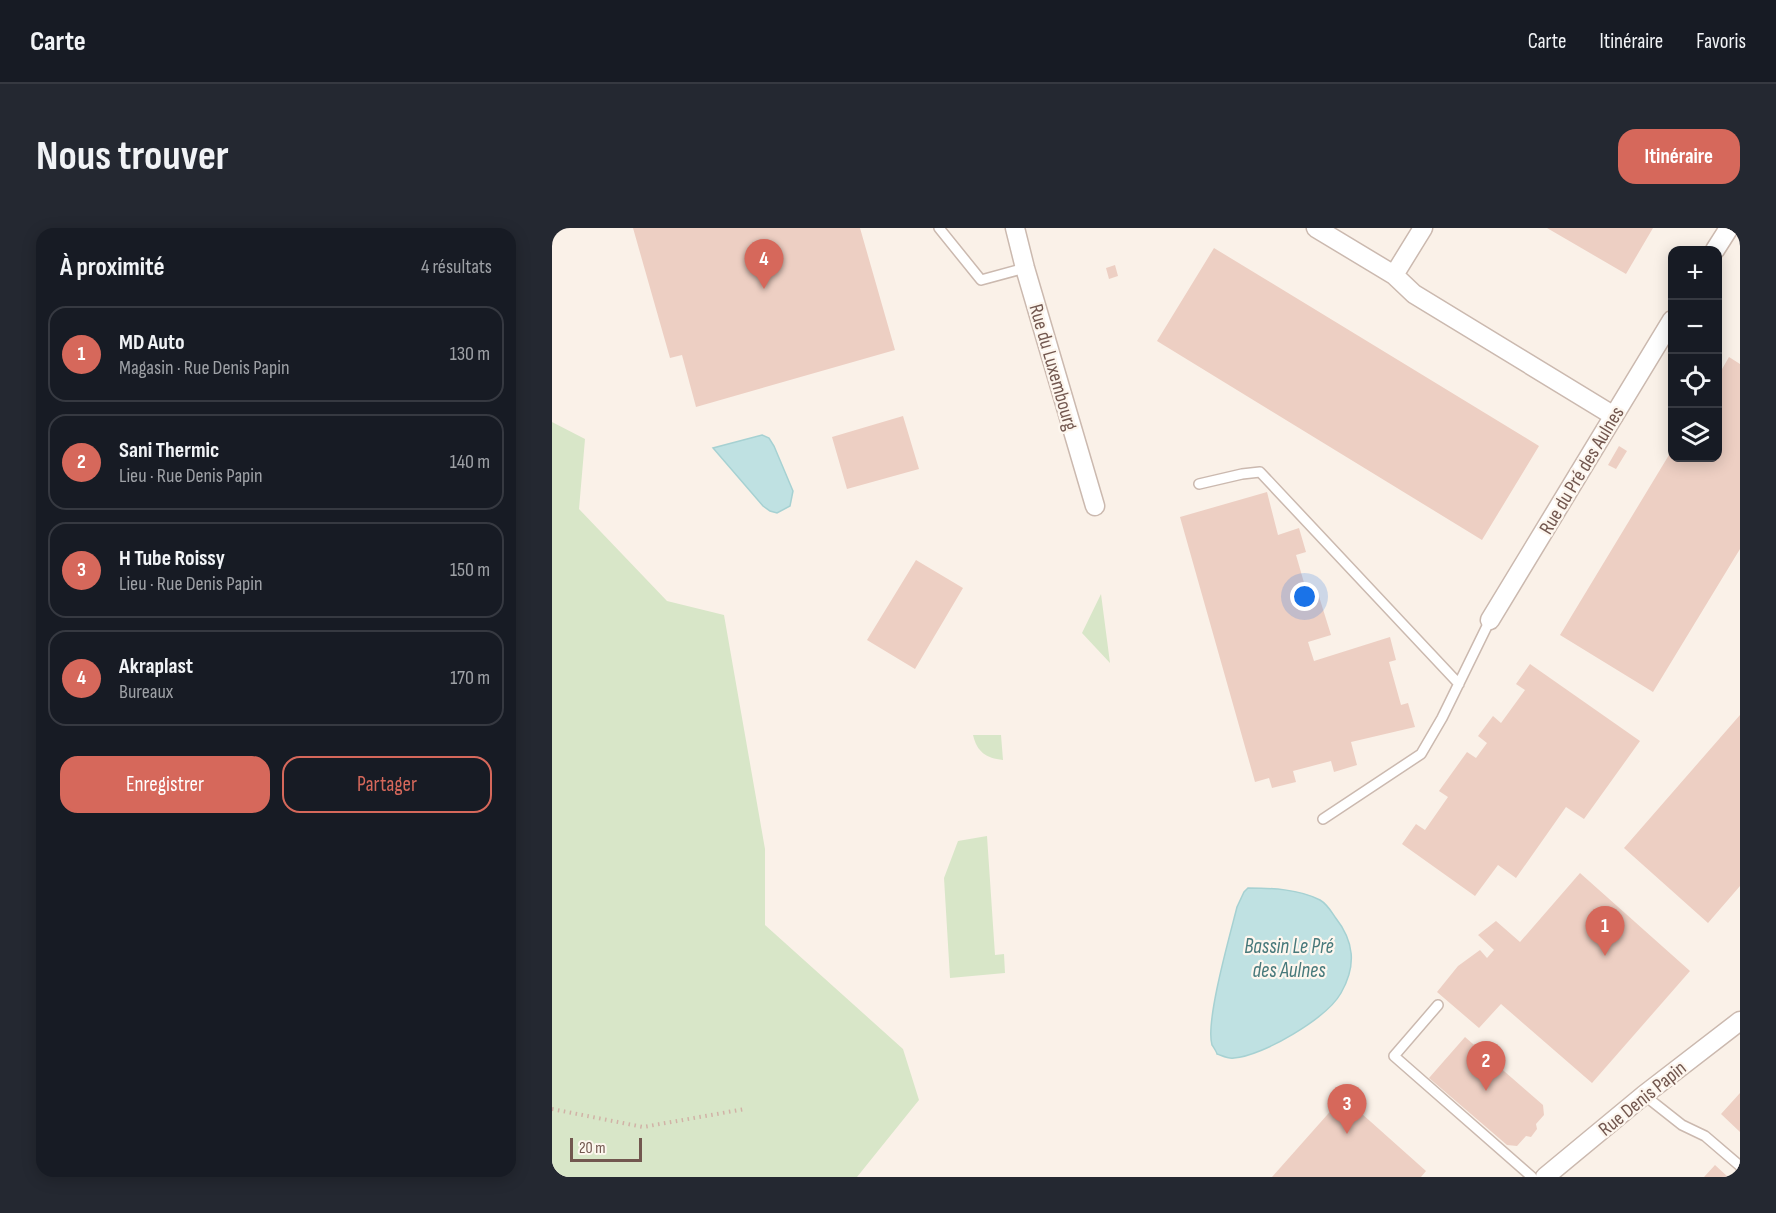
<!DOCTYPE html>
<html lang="fr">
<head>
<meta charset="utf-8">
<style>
	:root { --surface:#171b24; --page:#242831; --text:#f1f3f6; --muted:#9ea1a6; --line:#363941; --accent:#d6685b }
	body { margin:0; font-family:"Sofia Sans Condensed",sans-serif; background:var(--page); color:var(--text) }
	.controls { position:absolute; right:18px; top:18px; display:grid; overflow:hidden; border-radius:12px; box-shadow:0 3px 15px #0003 }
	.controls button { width:54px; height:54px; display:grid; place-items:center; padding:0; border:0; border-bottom:2px solid var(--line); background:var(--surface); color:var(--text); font:30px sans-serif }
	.scale { position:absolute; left:18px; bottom:15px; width:72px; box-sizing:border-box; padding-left:6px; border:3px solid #72574f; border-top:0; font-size:16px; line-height:21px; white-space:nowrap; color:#72574f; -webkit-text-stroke:4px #fdf6ee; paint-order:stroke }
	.you { position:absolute; left:753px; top:369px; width:21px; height:21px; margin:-15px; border:4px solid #fff; border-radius:50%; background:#1a73e8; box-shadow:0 0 0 9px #1a73e833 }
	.badge { display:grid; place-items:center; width:39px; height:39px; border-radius:50%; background:var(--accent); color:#fff; font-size:20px; font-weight:700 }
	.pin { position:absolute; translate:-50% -50px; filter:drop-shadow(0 2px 3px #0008) }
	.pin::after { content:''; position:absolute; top:32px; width:21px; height:18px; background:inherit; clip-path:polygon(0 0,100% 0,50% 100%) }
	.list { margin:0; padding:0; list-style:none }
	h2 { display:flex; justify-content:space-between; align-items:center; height:78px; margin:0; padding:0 24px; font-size:26px }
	h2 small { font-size:20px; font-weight:400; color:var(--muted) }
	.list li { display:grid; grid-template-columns:39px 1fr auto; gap:18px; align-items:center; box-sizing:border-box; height:96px; margin:0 12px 12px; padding:0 12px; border:2px solid var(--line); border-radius:18px }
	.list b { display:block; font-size:22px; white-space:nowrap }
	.list p { margin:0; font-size:20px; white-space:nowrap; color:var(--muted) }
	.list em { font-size:20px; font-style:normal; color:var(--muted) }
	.actions { display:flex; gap:12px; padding:18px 24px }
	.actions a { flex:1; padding:14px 0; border:2px solid var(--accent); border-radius:18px; text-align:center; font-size:21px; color:var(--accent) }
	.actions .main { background:var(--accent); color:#fff }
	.icon { flex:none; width:33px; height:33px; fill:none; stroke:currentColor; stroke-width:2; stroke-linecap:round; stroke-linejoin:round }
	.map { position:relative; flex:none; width:1188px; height:949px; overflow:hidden; border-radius:18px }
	header { display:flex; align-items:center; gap:36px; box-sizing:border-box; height:84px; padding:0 30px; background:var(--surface); border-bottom:2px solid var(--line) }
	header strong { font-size:28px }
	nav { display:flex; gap:33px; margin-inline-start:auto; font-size:21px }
	.intro { display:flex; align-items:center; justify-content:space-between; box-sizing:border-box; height:144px; padding:0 36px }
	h1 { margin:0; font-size:42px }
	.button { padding:15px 27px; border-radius:18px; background:var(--accent); color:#fff; font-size:21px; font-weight:700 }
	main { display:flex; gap:36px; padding:0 36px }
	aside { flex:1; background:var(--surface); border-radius:18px; box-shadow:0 3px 15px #0003 }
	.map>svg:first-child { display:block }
</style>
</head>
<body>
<header>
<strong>Carte</strong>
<nav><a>Carte</a><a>Itinéraire</a><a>Favoris</a></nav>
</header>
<div class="intro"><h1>Nous trouver</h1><a class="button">Itinéraire</a></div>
<main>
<aside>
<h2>À proximité<small>4 résultats</small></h2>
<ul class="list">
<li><span class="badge">1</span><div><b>MD Auto</b><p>Magasin · Rue Denis Papin</p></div><em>130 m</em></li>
<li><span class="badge">2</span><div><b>Sani Thermic</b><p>Lieu · Rue Denis Papin</p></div><em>140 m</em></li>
<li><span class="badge">3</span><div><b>H Tube Roissy</b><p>Lieu · Rue Denis Papin</p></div><em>150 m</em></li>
<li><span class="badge">4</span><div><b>Akraplast</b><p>Bureaux</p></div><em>170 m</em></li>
</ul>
<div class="actions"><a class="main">Enregistrer</a><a>Partager</a></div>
</aside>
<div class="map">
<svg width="1188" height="949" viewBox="0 0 1188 949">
	<rect width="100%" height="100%" fill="#faf1e8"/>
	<path fill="#d8e6c8" d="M 0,194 L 33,211 L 27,281 L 115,373 L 172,387 L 213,621 L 213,697 L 351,821 L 367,872 L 305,949 L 0,949 Z
		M 549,366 L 558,435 L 530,405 Z
		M 421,507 L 449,507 L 451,532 C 434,530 425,524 421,507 Z
		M 435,608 L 443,727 L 452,726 L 453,745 L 398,750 L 392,650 L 406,613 Z"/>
	<path fill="#bfe1e2" stroke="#a6d1d2" stroke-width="1.5" d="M 210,207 L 217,210 L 222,218 L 241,263 L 238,278 L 225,285 L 218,283 L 211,278 L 161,220 Z
		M 696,660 C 719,660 747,661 768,672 C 775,676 779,683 783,689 C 802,713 805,737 789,765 C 775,790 711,828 682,830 C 676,831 671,828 665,826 C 665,825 661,818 660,817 C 653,794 678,707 685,679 L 692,664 Z"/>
	<path fill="#edcfc3" d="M 81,0 L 308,0 L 343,122 L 144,179 L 130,127 L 118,130 Z
		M 995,0 L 1101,0 L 1074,46 Z
		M 662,20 L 987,218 L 930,312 L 605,113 Z
		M 563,37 L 566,48 L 557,51 L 554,40 Z
		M 1177,129 L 1188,136 L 1188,321 L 1101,464 L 1008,407 L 1120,222 L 1120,230 L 1166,230 L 1166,148 Z
		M 351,188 L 367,241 L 295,261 L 280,209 Z
		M 1067,218 L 1075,223 L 1064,241 L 1056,237 Z
		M 715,264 L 726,307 L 747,300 L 754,324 L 744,327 L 755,365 L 765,362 L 779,407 L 756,414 L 762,433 L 838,409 L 844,432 L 837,434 L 849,477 L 856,475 L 863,499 L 799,514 L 805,537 L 782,544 L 779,533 L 741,543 L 744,554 L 720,560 L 717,550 L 703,554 L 628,289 Z
		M 364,332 L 411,360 L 363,441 L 315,412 Z
		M 978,436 L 1088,513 L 1032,591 L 1014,579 L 964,650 L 946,637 L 923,668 L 850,616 L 864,596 L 873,602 L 896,569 L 887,563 L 915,524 L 924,530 L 935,515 L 926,508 L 941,488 L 949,495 L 973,462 L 964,456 Z
		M 1188,487 L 1188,658 L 1156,695 L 1072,620 Z
		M 1028,645 L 1138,743 L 1040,855 L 949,776 L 927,800 L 885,764 L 906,738 L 928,722 L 935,730 L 942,722 L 926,707 L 944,693 L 968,714 Z
		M 913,809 L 991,877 L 992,887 L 984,896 L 985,901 L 979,909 L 974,908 L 965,918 L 955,917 L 877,850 Z
		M 1188,865 L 1188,904 L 1169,886 Z
		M 791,869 L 874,943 L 869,949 L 720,949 Z
		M 1163,937 L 1176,949 L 1152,949 Z"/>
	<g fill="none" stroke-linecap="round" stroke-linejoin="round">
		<defs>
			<path id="lane" d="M 387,0 L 429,52 L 473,40
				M 647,256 L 690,246 L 708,244 L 907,456
				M 771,591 L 869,526 L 890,490 L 938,392
				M 886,777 L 842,828 L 980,949
				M 1092,867 L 1130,897 L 1153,908 L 1188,938"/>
			<path id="street" d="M 463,0 L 473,40 L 543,278
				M 764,0 L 842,47 L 862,66 L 1062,188
				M 1163,22 L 1177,0
				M 842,47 L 871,0
				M 938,392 L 1120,92
				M 993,949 L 1092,867 L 1188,793"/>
		</defs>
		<use href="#lane" stroke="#cbb9af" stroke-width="12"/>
		<use href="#street" stroke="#cbb9af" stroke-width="21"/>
		<path stroke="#d1b2a6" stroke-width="4" stroke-dasharray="1.5 4.5" stroke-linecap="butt" d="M 0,881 L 91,899 L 193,881"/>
		<use href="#lane" stroke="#fff" stroke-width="9"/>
		<use href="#street" stroke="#fff" stroke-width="18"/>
	</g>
	<g text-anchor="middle" stroke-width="4.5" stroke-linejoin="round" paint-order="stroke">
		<g font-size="20" fill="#72574f" stroke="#fdf6ee">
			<text transform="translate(502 139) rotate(74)" y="7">Rue du Luxembourg</text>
			<text transform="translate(1029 242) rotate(-59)" y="7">Rue du Pré des Aulnes</text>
			<text transform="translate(1090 870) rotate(-39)" y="7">Rue Denis Papin</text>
		</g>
		<g font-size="21" font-style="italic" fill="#47797b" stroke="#fdf6ee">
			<text x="737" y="725">Bassin Le Pré<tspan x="737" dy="24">des Aulnes</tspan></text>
		</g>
	</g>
</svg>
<div class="controls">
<button>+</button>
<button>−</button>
<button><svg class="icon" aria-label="locate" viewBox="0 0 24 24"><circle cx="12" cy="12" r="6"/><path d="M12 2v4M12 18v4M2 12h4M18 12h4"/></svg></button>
<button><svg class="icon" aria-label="layers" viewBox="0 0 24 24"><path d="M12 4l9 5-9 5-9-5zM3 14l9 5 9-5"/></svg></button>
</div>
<div class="scale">20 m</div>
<div class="you"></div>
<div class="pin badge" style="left:1053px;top:728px">1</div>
<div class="pin badge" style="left:934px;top:863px">2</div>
<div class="pin badge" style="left:795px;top:906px">3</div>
<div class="pin badge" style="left:212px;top:61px">4</div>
</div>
</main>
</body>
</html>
